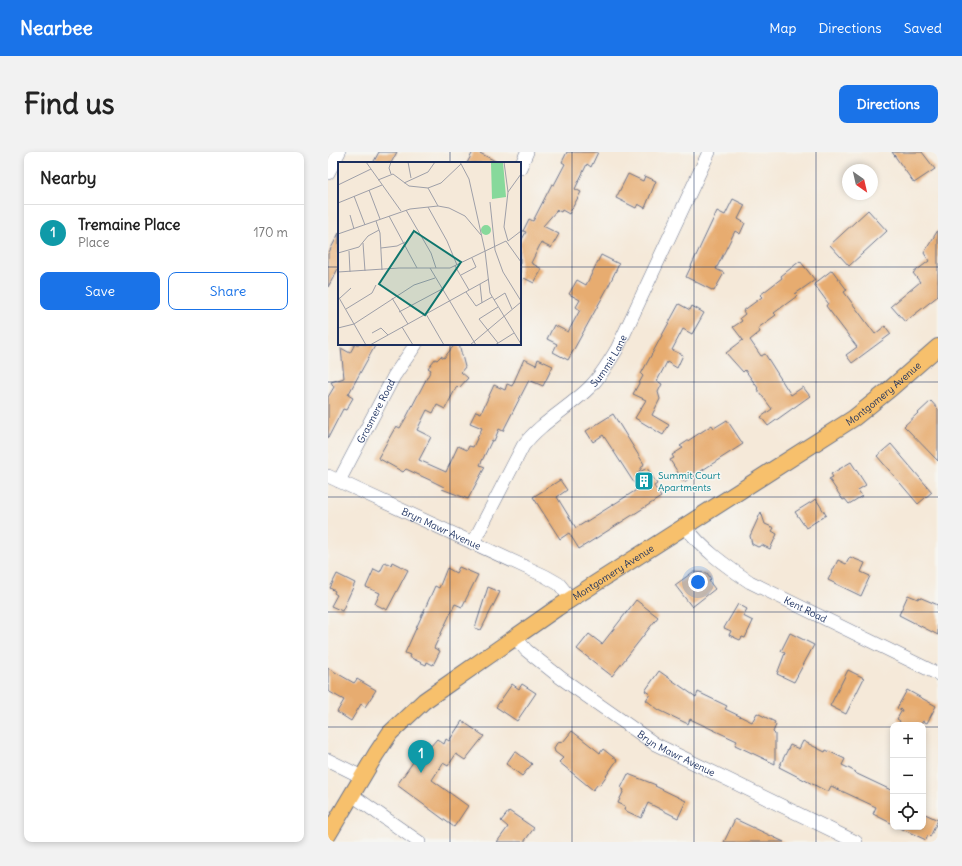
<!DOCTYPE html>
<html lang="en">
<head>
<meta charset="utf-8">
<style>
	:root { --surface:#fff; --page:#f2f2f2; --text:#222; --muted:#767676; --line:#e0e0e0; --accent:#1a73e8 }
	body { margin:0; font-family:Delius,sans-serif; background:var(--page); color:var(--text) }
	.controls { position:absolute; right:12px; bottom:12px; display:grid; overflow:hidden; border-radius:8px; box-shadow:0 2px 6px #0003 }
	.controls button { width:36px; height:36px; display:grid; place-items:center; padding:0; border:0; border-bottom:1px solid var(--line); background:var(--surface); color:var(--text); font:20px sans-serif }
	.compass { position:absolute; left:514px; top:12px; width:36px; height:36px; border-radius:50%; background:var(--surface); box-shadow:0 2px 6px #0003; rotate:146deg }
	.you { position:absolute; left:370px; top:430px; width:14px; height:14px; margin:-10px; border:3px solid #fff; border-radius:50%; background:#1a73e8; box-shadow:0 0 0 6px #1a73e833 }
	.badge { display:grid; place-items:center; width:26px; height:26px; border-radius:50%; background:var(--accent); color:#fff; font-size:13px; font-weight:700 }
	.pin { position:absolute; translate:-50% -33px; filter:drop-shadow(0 1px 2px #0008) }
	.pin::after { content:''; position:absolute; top:21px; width:14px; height:12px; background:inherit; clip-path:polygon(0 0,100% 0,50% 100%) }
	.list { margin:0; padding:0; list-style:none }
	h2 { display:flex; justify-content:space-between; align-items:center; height:52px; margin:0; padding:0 16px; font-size:17px }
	h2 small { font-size:13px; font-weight:400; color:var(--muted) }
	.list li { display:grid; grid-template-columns:26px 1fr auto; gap:12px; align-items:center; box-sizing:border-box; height:56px; padding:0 16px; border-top:1px solid var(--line) }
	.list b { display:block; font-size:15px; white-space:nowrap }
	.list p { margin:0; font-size:13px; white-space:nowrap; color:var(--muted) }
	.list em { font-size:13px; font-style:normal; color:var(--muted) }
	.actions { display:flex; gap:8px; padding:12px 16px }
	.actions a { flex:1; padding:9px 0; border:1px solid var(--accent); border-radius:8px; text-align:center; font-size:14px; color:var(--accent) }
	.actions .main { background:var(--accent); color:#fff }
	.icon { flex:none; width:22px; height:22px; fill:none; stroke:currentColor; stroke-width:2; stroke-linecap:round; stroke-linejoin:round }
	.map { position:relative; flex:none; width:610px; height:690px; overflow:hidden; border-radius:8px }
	header { display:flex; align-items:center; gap:24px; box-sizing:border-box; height:56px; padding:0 20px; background:var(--accent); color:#fff }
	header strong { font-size:19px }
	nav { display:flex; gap:22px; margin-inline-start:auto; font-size:14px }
	.intro { display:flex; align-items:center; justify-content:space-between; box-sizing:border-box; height:96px; padding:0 24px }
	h1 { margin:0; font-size:28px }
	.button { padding:10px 18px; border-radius:8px; background:var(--accent); color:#fff; font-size:14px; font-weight:700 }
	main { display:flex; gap:24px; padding:0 24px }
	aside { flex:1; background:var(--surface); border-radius:8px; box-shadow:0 2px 6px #0003 }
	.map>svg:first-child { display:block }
</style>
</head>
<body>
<header>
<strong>Nearbee</strong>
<nav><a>Map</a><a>Directions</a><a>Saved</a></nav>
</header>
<div class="intro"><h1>Find us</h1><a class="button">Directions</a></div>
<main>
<aside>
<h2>Nearby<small></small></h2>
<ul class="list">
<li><span class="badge" style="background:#0f9aa8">1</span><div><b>Tremaine Place</b><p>Place</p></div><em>170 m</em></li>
</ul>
<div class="actions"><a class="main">Save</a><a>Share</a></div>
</aside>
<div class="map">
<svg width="610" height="690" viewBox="0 0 610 690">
	<rect width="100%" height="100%" fill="#f6f6f2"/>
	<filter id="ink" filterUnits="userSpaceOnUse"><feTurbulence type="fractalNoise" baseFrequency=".025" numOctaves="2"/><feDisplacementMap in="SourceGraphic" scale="8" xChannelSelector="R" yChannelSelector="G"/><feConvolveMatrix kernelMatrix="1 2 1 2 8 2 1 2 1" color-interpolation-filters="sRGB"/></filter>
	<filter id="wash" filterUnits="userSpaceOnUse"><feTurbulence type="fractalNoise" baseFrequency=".012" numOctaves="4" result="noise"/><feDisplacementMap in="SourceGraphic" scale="16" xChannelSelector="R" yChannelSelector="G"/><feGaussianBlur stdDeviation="0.9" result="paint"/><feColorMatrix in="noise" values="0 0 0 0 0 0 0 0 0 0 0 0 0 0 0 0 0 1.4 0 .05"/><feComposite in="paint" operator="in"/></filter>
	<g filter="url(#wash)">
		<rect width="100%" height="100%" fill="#f5e9d9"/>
		<g id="blocks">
			<path fill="#e7ac70" d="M 51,0 L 69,0 L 63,11 L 45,11 Z
				M 145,0 L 150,0 L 171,11 L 139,11 Z
				M 239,0 L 270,0 L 263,15 L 259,12 L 247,37 L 253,40 L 241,62 L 234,58 L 233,60 L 229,58 L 215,74 L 231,82 L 223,96 L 213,91 L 203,111 L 214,117 L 206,131 L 196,126 L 192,134 L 192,91 L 198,80 L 195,79 L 201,67 L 205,69 L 224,32 L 226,33 L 237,12 L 234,10 Z
				M 564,0 L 594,0 L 607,17 L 586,31 Z
				M 300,22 L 315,29 L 317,24 L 328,29 L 317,56 L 310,52 L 308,56 L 288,46 Z
				M 405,47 L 417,53 L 410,67 L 417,71 L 412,82 L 407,79 L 388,117 L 396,121 L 386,139 L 358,125 L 389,59 L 397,63 Z
				M 540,58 L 559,79 L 521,114 L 502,93 Z
				M 610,78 L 610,144 L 577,170 L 563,154 L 592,130 L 585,121 L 601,109 L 596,101 Z
				M 11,81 L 11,115 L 0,135 L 0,102 Z
				M 273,103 L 291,112 L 279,137 L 240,208 L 225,200 L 229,192 L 219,187 L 226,173 L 240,180 L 252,158 L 248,155 L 252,148 L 241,142 L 249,128 L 258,133 Z
				M 472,109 L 487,128 L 467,142 L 469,144 L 446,161 L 448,163 L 430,176 L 432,180 L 422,188 L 433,204 L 437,202 L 463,243 L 475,235 L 482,244 L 440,274 L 433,265 L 444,257 L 429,237 L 430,236 L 417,218 L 415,220 L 398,201 L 415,188 L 405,175 L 414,169 L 412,166 L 417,162 L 415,159 L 434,145 L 432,143 L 454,126 L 453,124 Z
				M 504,118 L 519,138 L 516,140 L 547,182 L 557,174 L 563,182 L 524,211 L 518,203 L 529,195 L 498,154 L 500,151 L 486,132 Z
				M 351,152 L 362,158 L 364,154 L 376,161 L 364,182 L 355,177 L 344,198 L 355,203 L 349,216 L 339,210 L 329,229 L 334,232 L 330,240 L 332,247 L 324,263 L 341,273 L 335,283 L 307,266 L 318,248 L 305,242 L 315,224 L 313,222 Z
				M 27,192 L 48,192 L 20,243 L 25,246 L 18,258 L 15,257 L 0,286 L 0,245 L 6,235 L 3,230 L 16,226 L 13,196 L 22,201 Z
				M 127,192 L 131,192 L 137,215 L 133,220 L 140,226 L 131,236 L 129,234 L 117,257 L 109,253 L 105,261 L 99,258 L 89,278 L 103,285 L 91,308 L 118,320 L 130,294 L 139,298 L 141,294 L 145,295 L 154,276 L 142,271 L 148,259 L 153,261 L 166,233 L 177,238 L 179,232 L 184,234 L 196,207 L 208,213 L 210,207 L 225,214 L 215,234 L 201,228 L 175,279 L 171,277 L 166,289 L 164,288 L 152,313 L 157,315 L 140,347 L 114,337 L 116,335 L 104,329 L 78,317 L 75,320 L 50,306 L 68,274 L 72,276 L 79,264 L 103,218 L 100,216 L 107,207 L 109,208 L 113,204 L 116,206 Z
				M 603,249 L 610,257 L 610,309 L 576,274 Z
				M 285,262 L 316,312 L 310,321 L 319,316 L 329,332 L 326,334 L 333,345 L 251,397 L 241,381 L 232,387 L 205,345 L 232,328 L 239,338 L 229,345 L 248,376 L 310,337 L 275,283 L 265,290 L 258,279 Z
				M 399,268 L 415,292 L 356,330 L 342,308 L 346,306 L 344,303 L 355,296 L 352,294 L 384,273 L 386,276 Z
				M 563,292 L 604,340 L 590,352 L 549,304 Z
				M 523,310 L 538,333 L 530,338 L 534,344 L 521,352 L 517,347 L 515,348 L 501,327 L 505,325 L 503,322 Z
				M 488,347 L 498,363 L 478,376 L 467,360 Z
				M 433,360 L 437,372 L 446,376 L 444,379 L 449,382 L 442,397 L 434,393 L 430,395 L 424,392 L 422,384 Z
				M 522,405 L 537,411 L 533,420 L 542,424 L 533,444 L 500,428 L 510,408 L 518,412 Z
				M 57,410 L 63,413 L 64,410 L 80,418 L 59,458 L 47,452 L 52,441 L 38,435 L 46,417 L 52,420 Z
				M 131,415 L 150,423 L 134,455 L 127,452 L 106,496 L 112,499 L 105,513 L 99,510 L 98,513 L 81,505 L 82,503 L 77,501 L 107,434 L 111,436 L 119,416 L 128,421 Z
				M 365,420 L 379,421 L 383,427 L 381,429 L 387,437 L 364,455 L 347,433 Z
				M 9,422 L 27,431 L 14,459 L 3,454 L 9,443 L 6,441 L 7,439 L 2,436 Z
				M 160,435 L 172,440 L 153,478 L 147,476 Z
				M 580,443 L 590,447 L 591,445 L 610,453 L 610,483 L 571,463 Z
				M 308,448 L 330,465 L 284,524 L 249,497 L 261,482 L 274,492 Z
				M 410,452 L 419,457 L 415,464 L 425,469 L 417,486 L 414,485 L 412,488 L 401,483 L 403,479 L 396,476 Z
				M 462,481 L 486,493 L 466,530 L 449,522 L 457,501 L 453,499 Z
				M 0,516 L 26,531 L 29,527 L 48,538 L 37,555 L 33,552 L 23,569 L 9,560 L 16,548 L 0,539 Z
				M 520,518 L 536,526 L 518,562 L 502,554 Z
				M 331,519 L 368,545 L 370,540 L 399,554 L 397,557 L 424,570 L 429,561 L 447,570 L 446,572 L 448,573 L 445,580 L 447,582 L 447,612 L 407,593 L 409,589 L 362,567 L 360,572 L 331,558 L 318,548 L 322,542 L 317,539 Z
				M 184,532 L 191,537 L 194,532 L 208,541 L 189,569 L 168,555 Z
				M 579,538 L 608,554 L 599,571 L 595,569 L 592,573 L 570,573 L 572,569 L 569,567 L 574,558 L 569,556 Z
				M 134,569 L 156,584 L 137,608 L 128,602 L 120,614 L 115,611 L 104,628 L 140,654 L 126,675 L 69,633 L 95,596 L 100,592 L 102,595 L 109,587 L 116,592 L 118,587 L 121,589 Z
				M 244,579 L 272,601 L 275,597 L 289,608 L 272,633 L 270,632 L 265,638 L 231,610 L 235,606 L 227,600 L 226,596 L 229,591 L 235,590 Z
				M 475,589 L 497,600 L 498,598 L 517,607 L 514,613 L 528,620 L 527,621 L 565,639 L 565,672 L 545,662 L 548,655 L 503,634 L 500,640 L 453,616 L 451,615 L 462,593 L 471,597 Z
				M 187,599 L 204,612 L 194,624 L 178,612 Z
				M 300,622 L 328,633 L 327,634 L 358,649 L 350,666 L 320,651 L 313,666 L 296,658 L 297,654 L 290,651 L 296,638 L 293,636 Z
				M 181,659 L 206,676 L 196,690 L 169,690 L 180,675 L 173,669 Z
				M 595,661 L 610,668 L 602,685 L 600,683 L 598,688 L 570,675 L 595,675 Z
				M 407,667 L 456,690 L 396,690 Z"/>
		</g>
	</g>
	<g filter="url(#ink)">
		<use href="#blocks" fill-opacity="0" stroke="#677089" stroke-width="1"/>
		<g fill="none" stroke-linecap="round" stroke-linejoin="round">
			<defs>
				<g id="minor">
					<path d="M 192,16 L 199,0"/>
					<path d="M 0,21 L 11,0"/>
					<path id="s1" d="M 0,324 L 217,424 L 231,432 L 243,447"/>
					<path id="s2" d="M 11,329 L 66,224 L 88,192"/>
					<path id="s3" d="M 357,374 C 374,397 398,414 422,430 L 610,522"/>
					<path id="s4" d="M 145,391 L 195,294 C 213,270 241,256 262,235 C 273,224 281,210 289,197 L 381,0"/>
					<path id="s5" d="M 187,485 L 198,498 L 233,526 L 327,592 L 528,690"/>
					<path d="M 0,608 L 34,625"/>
					<path d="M 24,643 L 91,690"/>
				</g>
				<g id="major">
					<path id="s6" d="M 0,683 L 48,602 L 62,581 L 96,549 L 229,456 L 526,266 L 562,237 L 610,195"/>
				</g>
			</defs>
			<use href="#minor" stroke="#677089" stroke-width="14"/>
			<use href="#major" stroke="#677089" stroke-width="18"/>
			<use href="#minor" stroke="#fff" stroke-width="13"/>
			<use href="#major" stroke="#f7c06c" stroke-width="16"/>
		</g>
	</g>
	<path fill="none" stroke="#1b2f5e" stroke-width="1" stroke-opacity="0.55" d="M 122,0 L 122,11M 244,0 L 244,690M 366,0 L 366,690M 488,0 L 488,690M 0,115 L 11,115M 192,115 L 610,115M 122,192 L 122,690M 0,230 L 610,230M 0,345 L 610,345M 0,460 L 610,460M 0,575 L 565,575M 595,575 L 610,575"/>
	<defs>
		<symbol id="building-square" viewBox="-11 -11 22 22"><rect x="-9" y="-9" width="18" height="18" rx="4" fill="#0f9aa8" stroke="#f6f6f2"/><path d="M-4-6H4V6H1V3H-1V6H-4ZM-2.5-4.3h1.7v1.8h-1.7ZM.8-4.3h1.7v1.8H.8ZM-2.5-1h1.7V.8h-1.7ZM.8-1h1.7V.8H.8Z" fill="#fff"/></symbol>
	</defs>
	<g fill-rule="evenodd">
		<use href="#building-square" x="305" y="318" width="22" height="22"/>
	</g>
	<g text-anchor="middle" stroke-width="3" stroke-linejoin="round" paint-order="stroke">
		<g font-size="10" fill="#1b2f5e" stroke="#f6f6f2">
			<text dy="4" stroke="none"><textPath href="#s4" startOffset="231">Summit Lane</textPath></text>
			<text dy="4" stroke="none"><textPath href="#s6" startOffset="719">Montgomery Avenue</textPath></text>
			<text dy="4" stroke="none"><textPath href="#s2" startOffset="79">Grasmere Road</textPath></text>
			<text dy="4" stroke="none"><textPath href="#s1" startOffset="125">Bryn Mawr Avenue</textPath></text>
			<text dy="4" stroke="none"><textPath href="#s6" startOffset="395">Montgomery Avenue</textPath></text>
			<text dy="4" stroke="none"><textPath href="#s3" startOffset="148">Kent Road</textPath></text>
			<text dy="4" stroke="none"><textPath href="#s5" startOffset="200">Bryn Mawr Avenue</textPath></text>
		</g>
		<g font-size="10" fill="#0d838f" stroke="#f6f6f2" text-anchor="start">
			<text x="330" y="327">Summit Court<tspan x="330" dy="12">Apartments</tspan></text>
		</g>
	</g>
	<g transform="translate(10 10)">
		<rect width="183" height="183" fill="#f5e9d9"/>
		<path d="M 165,0 L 168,35 L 154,37 L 153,1 ZM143 68a5 5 0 1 1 10 0a5 5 0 1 1-10 0Z" fill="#87d99b"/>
		<path fill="none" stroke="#9e9fa8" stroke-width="1" d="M 28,0 L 63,49M 53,0 L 51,6 L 53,12M 70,0 L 73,16M 122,0 L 131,17 L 147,89M 166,0 L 170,30M 183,12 L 170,30 L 166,65 L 170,79 L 183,69M 40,18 L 55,12 L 71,24 L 90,26 L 103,21 L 123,2M 66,21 L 90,10 L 97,0M 0,23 L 33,7M 90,26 L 100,44M 31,28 L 42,57M 16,34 L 27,63M 152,40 L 157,88 L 165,110 L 183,139M 0,41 L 44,23M 90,45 L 109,79 L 119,103M 68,48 L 93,91 L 98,106M 12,53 L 16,67M 51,54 L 79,106M 38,59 L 42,71 L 44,108M 0,72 L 72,47 L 100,44 L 111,46 L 127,54 L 143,73M 25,81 L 27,109M 43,86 L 59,84 L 67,80M 11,89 L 12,110M 147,89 L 152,131 L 183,182M 0,91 L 21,85 L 30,74 L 41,68M 117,104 L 131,128M 92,106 L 138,183M 0,110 L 61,106 L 112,106 L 168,79 L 183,100M 123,113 L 138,105 L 134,96M 142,122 L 144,141M 128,130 L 138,144 L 154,135M 0,134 L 28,183M 2,136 L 13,126M 54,136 L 70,162M 156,138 L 167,131 L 174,147M 8,147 L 34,131 L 38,123M 61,150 L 104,127M 88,152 L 106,183M 64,165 L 75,183M 0,166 L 16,162 L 76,123 L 97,116M 34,171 L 43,166 L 50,173M 160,181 L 141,157 L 160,145M 32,183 L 151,117M 132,183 L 183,140M 157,183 L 176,171"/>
		<path fill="#0f766e" fill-opacity="0.15" stroke="#0f766e" stroke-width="2" d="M 76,69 L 123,100 L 87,153 L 41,122 Z"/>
		<rect width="183" height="183" fill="none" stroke="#1b2f5e" stroke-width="2"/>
	</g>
</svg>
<div class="controls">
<button>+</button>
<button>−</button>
<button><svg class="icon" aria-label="locate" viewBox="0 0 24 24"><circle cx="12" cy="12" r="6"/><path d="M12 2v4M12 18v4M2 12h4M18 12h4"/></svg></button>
</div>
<svg class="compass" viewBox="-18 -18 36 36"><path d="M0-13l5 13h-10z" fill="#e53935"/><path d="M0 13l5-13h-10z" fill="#767676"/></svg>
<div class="you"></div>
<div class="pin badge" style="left:93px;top:621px;background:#0f9aa8">1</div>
</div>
</main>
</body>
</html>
